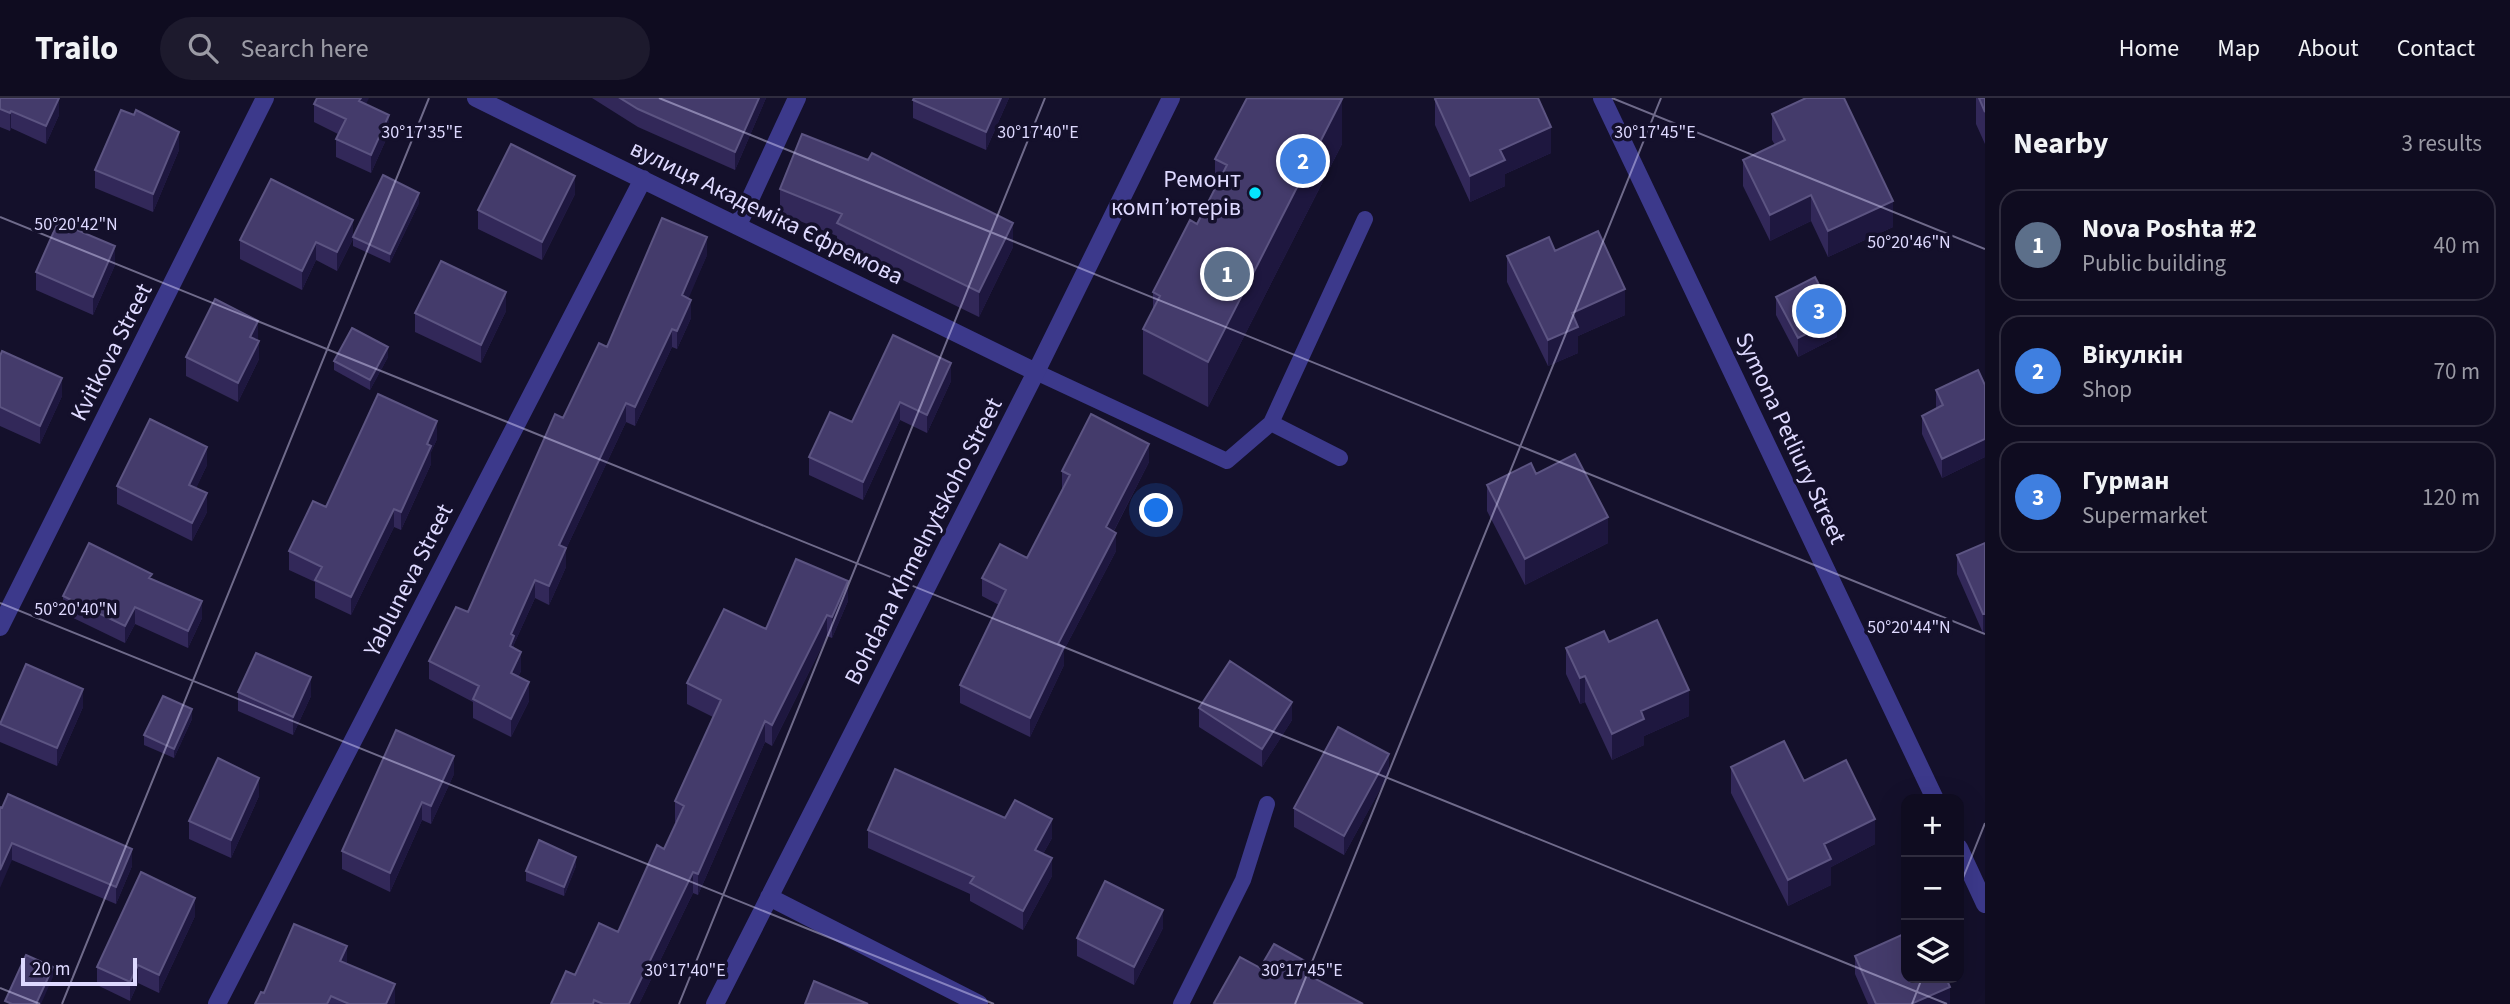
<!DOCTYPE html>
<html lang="en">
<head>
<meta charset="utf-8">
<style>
	:root { --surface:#0f0c20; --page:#1d1a2d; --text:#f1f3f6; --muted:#9b9ba5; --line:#2f2c3e; --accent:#db2777 }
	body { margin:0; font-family:"Source Sans 3",sans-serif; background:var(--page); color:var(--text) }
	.controls { position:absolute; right:21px; bottom:21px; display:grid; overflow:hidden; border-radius:14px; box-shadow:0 7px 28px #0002 }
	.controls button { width:63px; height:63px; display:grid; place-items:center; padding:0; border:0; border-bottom:2px solid var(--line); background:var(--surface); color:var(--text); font:35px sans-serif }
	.scale { position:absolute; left:21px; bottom:18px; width:116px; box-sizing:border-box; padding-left:7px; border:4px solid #ded9ff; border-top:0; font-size:19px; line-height:24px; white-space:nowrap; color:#ded9ff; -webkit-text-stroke:5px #14102b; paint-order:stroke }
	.you { position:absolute; left:1157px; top:413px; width:24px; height:24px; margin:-18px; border:5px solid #fff; border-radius:50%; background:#1a73e8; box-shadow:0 0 0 10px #1a73e833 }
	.badge { display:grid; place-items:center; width:46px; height:46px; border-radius:50%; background:var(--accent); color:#fff; font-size:23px; font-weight:700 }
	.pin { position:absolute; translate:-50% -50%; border:4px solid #fff; box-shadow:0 2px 7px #0006 }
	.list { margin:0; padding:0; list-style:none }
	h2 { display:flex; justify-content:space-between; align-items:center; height:91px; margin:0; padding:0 28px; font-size:30px }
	h2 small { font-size:23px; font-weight:400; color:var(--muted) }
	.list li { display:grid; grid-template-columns:46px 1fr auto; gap:21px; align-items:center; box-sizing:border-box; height:112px; margin:0 14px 14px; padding:0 14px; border:2px solid var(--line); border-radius:21px }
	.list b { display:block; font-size:26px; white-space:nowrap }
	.list p { margin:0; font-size:23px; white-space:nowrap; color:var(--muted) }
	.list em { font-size:23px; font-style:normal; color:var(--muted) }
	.icon { flex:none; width:38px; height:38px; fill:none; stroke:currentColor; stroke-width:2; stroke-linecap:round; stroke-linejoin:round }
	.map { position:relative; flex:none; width:1985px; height:906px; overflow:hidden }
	header { display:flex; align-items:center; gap:42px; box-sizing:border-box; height:98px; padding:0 35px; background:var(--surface); border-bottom:2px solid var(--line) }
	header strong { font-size:33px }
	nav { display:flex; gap:38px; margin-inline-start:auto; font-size:24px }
	.search { width:490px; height:63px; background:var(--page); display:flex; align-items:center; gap:18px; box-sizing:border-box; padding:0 24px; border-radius:38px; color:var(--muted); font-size:26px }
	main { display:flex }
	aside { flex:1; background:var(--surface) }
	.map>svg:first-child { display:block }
</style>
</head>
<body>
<header>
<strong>Trailo</strong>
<div class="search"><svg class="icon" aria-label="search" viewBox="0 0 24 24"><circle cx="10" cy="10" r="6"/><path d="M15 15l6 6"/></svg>Search here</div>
<nav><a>Home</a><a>Map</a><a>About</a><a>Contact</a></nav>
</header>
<main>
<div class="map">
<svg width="1985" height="906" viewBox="0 0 1985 906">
	<rect width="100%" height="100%" fill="#14102b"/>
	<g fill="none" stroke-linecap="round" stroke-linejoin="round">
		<path stroke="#3c398b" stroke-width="16" d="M 1036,274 L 1227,363 L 1271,325 L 1340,360
			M 1271,325 L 1365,121
			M 1181,906 L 1243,782 L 1267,706"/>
		<path stroke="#3c398b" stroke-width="18" d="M 476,0 L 1036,274
			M 1602,0 L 1935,701
			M 738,127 L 797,0
			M 0,529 L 265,0
			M 1959,750 L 1985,806
			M 769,799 L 979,906
			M 217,906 L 643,81
			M 715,906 L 1036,274 L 1171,0"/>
	</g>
	<path fill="#322859" d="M 0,0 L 59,17 L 46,46 L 11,30 L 10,33 L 0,29 Z
		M 592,0 L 766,0 L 735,72 L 638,29 Z
		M 1009,0 L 986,52 L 913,20 L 913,2 Z
		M 1976,0 L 1985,0 L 1985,46 L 1976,26 Z
		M 1435,1 L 1551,55 L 1505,76 L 1505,88 L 1470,104 L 1435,27 Z
		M 314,6 L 366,6 L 389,35 L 371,75 L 336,59 L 336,41 L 338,36 L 314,24 Z
		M 1772,16 L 1893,129 L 1828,159 L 1811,123 L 1770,143 L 1743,88 L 1743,62 L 1775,47 L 1772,42 Z
		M 1342,46 L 1208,309 L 1143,276 L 1143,231 L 1153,212 L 1153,194 L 1197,126 L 1215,89 L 1215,61 Z
		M 179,52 L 153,114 L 95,90 L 95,72 Z
		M 780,91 L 1013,149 L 979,219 L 837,150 L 837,138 L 780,115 Z
		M 575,96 L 542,162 L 478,131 L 478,112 Z
		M 419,105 L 390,165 L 353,148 L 353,141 L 337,173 L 316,162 L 302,192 L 240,161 L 240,142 L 353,138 Z
		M 1555,153 L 1625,217 L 1578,238 L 1578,255 L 1548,268 L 1507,184 L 1507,158 Z
		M 707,157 L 688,200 L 691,220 L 677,251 L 672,249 L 635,328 L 626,324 L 566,451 L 566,469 L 549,507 L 535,500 L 514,546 L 514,551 L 521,573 L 518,579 L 529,603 L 511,639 L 473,620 L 473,604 L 429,581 L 429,563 L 468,514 L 563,320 L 607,249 Z
		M 115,167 L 93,217 L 36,192 L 36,174 Z
		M 1776,199 L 1837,239 L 1798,259 L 1776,217 Z
		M 506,213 L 481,265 L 415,234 L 415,215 Z
		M 258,241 L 259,261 L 238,304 L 186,278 L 186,259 Z
		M 0,258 L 62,298 L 40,346 L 0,328 Z
		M 388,259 L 370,292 L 334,272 L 334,263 Z
		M 951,283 L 927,335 L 900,322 L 863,402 L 809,377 L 809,359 L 852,324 Z
		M 1985,287 L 1985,359 L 1942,380 L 1922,336 L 1922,318 L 1936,311 L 1936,292 Z
		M 437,341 L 431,354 L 431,366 L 401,432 L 394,429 L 351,517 L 315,500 L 315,484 L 289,472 L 289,453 L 326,409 Z
		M 1149,364 L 1114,433 L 1116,453 L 1064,552 L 1064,567 L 1030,639 L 960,605 L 960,587 L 999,507 L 982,498 L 982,480 L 1027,460 L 1062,392 L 1062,373 Z
		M 207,367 L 196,390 L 207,414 L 192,443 L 117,406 L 117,388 Z
		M 1536,376 L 1608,445 L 1525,487 L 1487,413 L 1487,387 Z
		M 1985,445 L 1985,534 L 1983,535 L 1957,476 L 1957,457 Z
		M 152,481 L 202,520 L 188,550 L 135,526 L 125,545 L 63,515 L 63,498 Z
		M 848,503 L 832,540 L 827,538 L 772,648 L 765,644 L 698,797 L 693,795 L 639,906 L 551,906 L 575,877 L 618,834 L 664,751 L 677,724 L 675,724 L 675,703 L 713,619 L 687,606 L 687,585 L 766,531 Z
		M 1609,544 L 1689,618 L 1644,638 L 1644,647 L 1612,662 L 1585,604 L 1580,606 L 1566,576 L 1566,550 Z
		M 238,594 L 311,598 L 293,637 L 238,613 Z
		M 83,609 L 57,668 L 0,644 L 0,626 Z
		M 1199,610 L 1292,622 L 1262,669 L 1199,629 Z
		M 192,621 L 174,660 L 144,647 L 144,637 Z
		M 1731,669 L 1804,683 L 1875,746 L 1831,769 L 1831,787 L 1788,808 L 1731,695 Z
		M 1389,675 L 1344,757 L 1294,729 L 1294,710 Z
		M 454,676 L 431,726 L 422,722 L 390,794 L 342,771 L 342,753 Z
		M 259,698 L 231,760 L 189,741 L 189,723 Z
		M 0,709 L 132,768 L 116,806 L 12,762 Z
		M 868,732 L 1052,740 L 1043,756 L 1052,778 L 1023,832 L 970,803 L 970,796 L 868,750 Z
		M 576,768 L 564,798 L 526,783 L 526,773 Z
		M 195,818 L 159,895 L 138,885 L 130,903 L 97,887 L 97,869 Z
		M 1163,830 L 1134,887 L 1077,858 L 1077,840 Z
		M 1855,858 L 1950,906 L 1868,906 L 1855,876 Z
		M 347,865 L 395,904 L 394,906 L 255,906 L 264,895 Z"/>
	<path fill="#1e173f" d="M 59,0 L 59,17 L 46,46 L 46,28 Z
		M 361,0 L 369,0 L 359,21 L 359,3 Z
		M 759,0 L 766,0 L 735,72 L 735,54 Z
		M 1001,0 L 1009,0 L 986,52 L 986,34 Z
		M 1342,1 L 1342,46 L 1208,309 L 1208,264 Z
		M 11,13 L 11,30 L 10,33 L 10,15 Z
		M 389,17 L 389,35 L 371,75 L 371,57 Z
		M 1551,29 L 1551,55 L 1505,76 L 1505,88 L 1470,104 L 1470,78 L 1500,52 Z
		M 179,34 L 179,52 L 153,114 L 153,96 Z
		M 575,78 L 575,96 L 542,162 L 542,144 Z
		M 419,95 L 419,105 L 390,165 L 390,156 Z
		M 1811,97 L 1811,123 L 1770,143 L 1770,117 Z
		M 1893,103 L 1893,129 L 1828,159 L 1828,133 Z
		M 353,122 L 353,141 L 337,173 L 337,154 Z
		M 1013,125 L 1013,149 L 979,219 L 979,194 Z
		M 707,139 L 707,157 L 682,216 L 682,197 Z
		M 316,144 L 316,162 L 302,192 L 302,173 Z
		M 115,148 L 115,167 L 93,217 L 93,199 Z
		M 1625,191 L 1625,217 L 1578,238 L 1578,255 L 1548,268 L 1548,242 L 1572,215 Z
		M 506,194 L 506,213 L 481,265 L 481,247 Z
		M 691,202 L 691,220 L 677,251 L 677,233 Z
		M 1837,221 L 1837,239 L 1798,259 L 1798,240 Z
		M 258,223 L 258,241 L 250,257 L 250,239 Z
		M 672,231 L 672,249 L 635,328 L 635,309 Z
		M 259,243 L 259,261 L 238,304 L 238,285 Z
		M 388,249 L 388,259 L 370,292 L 370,282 Z
		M 951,265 L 951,283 L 927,335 L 927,317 Z
		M 62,280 L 62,298 L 40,346 L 40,328 Z
		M 900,304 L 900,322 L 863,402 L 863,384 Z
		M 626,305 L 626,324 L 566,451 L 566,469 L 549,507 L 549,488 L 559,447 Z
		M 437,323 L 437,341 L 431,354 L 431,366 L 401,432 L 401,414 L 427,346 Z
		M 1985,341 L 1985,359 L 1942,380 L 1942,361 Z
		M 1149,346 L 1149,364 L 1106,448 L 1106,429 Z
		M 207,349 L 207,367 L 189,405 L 189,387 Z
		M 207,395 L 207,414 L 192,443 L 192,425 Z
		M 394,411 L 394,429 L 351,517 L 351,499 Z
		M 1608,419 L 1608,445 L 1525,487 L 1525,461 Z
		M 1116,435 L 1116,453 L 1064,552 L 1064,567 L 1030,639 L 1030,620 L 1058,546 Z
		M 535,482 L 535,500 L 514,546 L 514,557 L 510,566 L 511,536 Z
		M 848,483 L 848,503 L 832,540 L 832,519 Z
		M 202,503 L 202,520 L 188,550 L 188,533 Z
		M 135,509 L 135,526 L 125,545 L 125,528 Z
		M 1983,516 L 1985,516 L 1985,534 L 1983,535 Z
		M 827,517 L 827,538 L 772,648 L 772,627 Z
		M 521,554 L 521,573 L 511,593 L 511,575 Z
		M 1585,578 L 1585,604 L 1580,606 L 1580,580 Z
		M 311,579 L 311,598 L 293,637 L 293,619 Z
		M 529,584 L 529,603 L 511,639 L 511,621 Z
		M 83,591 L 83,609 L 57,668 L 57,650 Z
		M 1689,592 L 1689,618 L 1644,638 L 1644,647 L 1612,662 L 1612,636 L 1641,613 Z
		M 1292,604 L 1292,622 L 1262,669 L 1262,651 Z
		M 192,611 L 192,621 L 174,660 L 174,651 Z
		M 765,623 L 765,644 L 698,797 L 698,776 Z
		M 1389,656 L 1389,675 L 1344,757 L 1344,738 Z
		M 454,658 L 454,676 L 431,726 L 431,708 Z
		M 259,680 L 259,698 L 231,760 L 231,742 Z
		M 422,704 L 422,722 L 390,794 L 390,775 Z
		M 1052,721 L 1052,740 L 1035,770 L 1035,752 Z
		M 1875,721 L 1875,746 L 1831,769 L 1831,787 L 1788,808 L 1788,782 L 1824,746 Z
		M 12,745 L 12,762 L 0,790 L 0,772 Z
		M 132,751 L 132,768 L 116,806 L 116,789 Z
		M 576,759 L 576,768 L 564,798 L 564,789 Z
		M 1052,760 L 1052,778 L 1023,832 L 1023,813 Z
		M 693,774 L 693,795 L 639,906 L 629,906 Z
		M 195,800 L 195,818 L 159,895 L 159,877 Z
		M 1163,812 L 1163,830 L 1134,887 L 1134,869 Z
		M 347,848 L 347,867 L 340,863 Z
		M 138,867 L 138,885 L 130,903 L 130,884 Z
		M 53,869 L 53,879 L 41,906 L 36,906 Z
		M 1316,869 L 1316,887 L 1310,878 Z
		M 395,886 L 395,904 L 394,906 L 386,906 Z
		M 1950,889 L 1950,906 L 1911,906 Z"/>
	<path fill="#443b6b" stroke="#5c5482" stroke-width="2" d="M 0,0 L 59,0 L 46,28 L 11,13 L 10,15 L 0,11 Z
		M 317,0 L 361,0 L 359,3 L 389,17 L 371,57 L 336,41 L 346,21 L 314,6 Z
		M 620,0 L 759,0 L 735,54 L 638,11 Z
		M 914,0 L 1001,0 L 986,34 L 913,2 Z
		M 1247,0 L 1342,1 L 1208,264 L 1143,231 L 1160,198 L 1153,194 L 1190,122 L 1197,126 L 1227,67 L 1215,61 Z
		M 1437,0 L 1538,0 L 1551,29 L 1500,52 L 1505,62 L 1470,78 L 1435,1 Z
		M 1806,0 L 1844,0 L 1893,103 L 1828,133 L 1811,97 L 1770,117 L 1743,62 L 1785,42 L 1772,16 Z
		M 1979,0 L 1985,0 L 1985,14 Z
		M 121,12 L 134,17 L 136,12 L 179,34 L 153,96 L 95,72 Z
		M 802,36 L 868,62 L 872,55 L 1013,125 L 979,194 L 837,125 L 842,116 L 780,91 Z
		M 511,46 L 575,78 L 542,144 L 478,112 Z
		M 383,77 L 419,95 L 390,156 L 353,139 Z
		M 271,81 L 353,122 L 337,154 L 316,144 L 302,173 L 240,142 Z
		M 662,120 L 707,139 L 682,197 L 691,202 L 677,233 L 672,231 L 635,309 L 626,305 L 559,447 L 566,450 L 549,488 L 535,482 L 511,536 L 514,538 L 510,548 L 521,554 L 511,575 L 529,584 L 511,621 L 473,601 L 479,588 L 429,563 L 456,509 L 468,514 L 555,316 L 563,320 L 599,245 L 607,249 Z
		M 58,124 L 115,148 L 93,199 L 36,174 Z
		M 1598,133 L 1625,191 L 1572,215 L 1578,229 L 1548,242 L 1507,158 L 1549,139 L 1555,153 Z
		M 441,163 L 506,194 L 481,247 L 415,215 Z
		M 1815,179 L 1837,221 L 1798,240 L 1776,199 Z
		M 215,201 L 258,223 L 250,239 L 259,243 L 238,285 L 186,259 Z
		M 352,230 L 388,249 L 370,282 L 334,263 Z
		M 893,237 L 951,265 L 927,317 L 900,304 L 863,384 L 809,359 L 830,314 L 852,324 Z
		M 2,253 L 62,280 L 40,328 L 0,309 L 0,258 Z
		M 1978,272 L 1985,287 L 1985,341 L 1942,361 L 1922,318 L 1943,307 L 1936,292 Z
		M 378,296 L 437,323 L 427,346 L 431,348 L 401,414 L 394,411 L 351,499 L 315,482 L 322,469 L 289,453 L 313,403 L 326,409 Z
		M 1091,316 L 1149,346 L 1106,429 L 1116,435 L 1058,546 L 1064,549 L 1030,620 L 960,587 L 1006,492 L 982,480 L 1000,446 L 1027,460 L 1070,377 L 1062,373 Z
		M 150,321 L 207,349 L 189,387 L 207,395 L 192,425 L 117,388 Z
		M 1575,356 L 1608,419 L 1525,461 L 1487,387 L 1531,365 L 1536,376 Z
		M 89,445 L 152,476 L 149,480 L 202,503 L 188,533 L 135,509 L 125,528 L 63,498 Z
		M 1985,445 L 1985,516 L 1983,516 L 1957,457 Z
		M 796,461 L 848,483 L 832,519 L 827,517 L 772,627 L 765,623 L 698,776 L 693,774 L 629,906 L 603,906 L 594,902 L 593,906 L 551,906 L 566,873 L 575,877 L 599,825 L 618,834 L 657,747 L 664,751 L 684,708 L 675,703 L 721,602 L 687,585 L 724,511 L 766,531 Z
		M 1657,522 L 1689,592 L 1641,613 L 1644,621 L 1612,636 L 1585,578 L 1580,580 L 1566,550 L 1604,533 L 1609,544 Z
		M 256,555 L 311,579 L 293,619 L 238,594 Z
		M 1230,563 L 1292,604 L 1262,651 L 1199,610 Z
		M 26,566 L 83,591 L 57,650 L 0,626 Z
		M 163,598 L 192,611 L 174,651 L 144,637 Z
		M 1338,629 L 1389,656 L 1344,738 L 1294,710 Z
		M 396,632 L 454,658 L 431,708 L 422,704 L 390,775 L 342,753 Z
		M 1784,643 L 1804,683 L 1846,662 L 1875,721 L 1824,746 L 1831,761 L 1788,782 L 1731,669 Z
		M 218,660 L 259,680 L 231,742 L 189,723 Z
		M 895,671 L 1005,720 L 1015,702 L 1052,721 L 1035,752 L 1052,760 L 1023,813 L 970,785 L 974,779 L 868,732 Z
		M 8,696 L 132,751 L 116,789 L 12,745 L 0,772 L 0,709 L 2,710 Z
		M 539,742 L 576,759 L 564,789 L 526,773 Z
		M 141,774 L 195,800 L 159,877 L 138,867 L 130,884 L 97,869 Z
		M 1105,783 L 1163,812 L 1134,869 L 1077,840 Z
		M 294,826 L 347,848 L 340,863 L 395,886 L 386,906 L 349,906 L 331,898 L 327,906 L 255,906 L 261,894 L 264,895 Z
		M 1906,835 L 1906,880 L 1946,880 L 1950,889 L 1911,906 L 1876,906 L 1855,858 Z
		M 1274,846 L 1316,869 L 1310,878 L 1363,906 L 1216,906 L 1214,905 L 1240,859 L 1260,870 Z
		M 26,857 L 53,869 L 36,906 L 12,906 L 5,903 Z
		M 814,883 L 868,906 L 805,906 Z"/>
	<path fill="none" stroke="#ded9ff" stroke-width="2" stroke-opacity="0.45" d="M 659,0 L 1985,536M 1612,0 L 1985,151M 0,119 L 1947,906M 0,505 L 994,906M 1959,790 L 1985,725M 0,890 L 40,906M 62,906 L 429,0M 679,906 L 1045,0M 1295,906 L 1661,0M 1912,906 L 1922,880"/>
	<circle fill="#05e6ff" stroke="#14102b" stroke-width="2.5" cx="1255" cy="95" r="7"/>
	<g text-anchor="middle" stroke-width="7" stroke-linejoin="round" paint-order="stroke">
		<g font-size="24" fill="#ded9ff" stroke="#14102b" text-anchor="end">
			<text x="1241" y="89">Ремонт<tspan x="1241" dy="28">комп’ютерів</tspan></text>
		</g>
		<g font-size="24" fill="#ded9ff" stroke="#14102b">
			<text transform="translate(767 114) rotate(26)" y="8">вулиця Академіка Єфремова</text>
			<text transform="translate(111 254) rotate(-63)" y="8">Kvitkova Street</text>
			<text transform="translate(1791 340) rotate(65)" y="8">Symona Petliury Street</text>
			<text transform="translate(923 443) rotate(-63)" y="8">Bohdana Khmelnytskoho Street</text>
			<text transform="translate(408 482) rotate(-63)" y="8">Yabluneva Street</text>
		</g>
	</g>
	<g font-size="18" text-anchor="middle" fill="#ded9ff" stroke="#14102b" stroke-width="7" stroke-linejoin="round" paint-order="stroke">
		<text x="422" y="40">30°17'35"E</text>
		<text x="1038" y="40">30°17'40"E</text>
		<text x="1655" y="40">30°17'45"E</text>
		<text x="76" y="132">50°20'42"N</text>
		<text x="1909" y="150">50°20'46"N</text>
		<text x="76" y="517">50°20'40"N</text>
		<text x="1909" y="535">50°20'44"N</text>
		<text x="685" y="878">30°17'40"E</text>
		<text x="1302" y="878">30°17'45"E</text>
	</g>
</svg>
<div class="controls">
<button>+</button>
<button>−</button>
<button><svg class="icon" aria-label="layers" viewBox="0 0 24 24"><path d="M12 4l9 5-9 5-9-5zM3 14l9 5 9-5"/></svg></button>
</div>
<div class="scale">20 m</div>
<div class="you"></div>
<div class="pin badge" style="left:1227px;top:176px;background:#5c6f8a">1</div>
<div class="pin badge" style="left:1303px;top:63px;background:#3f7fe0">2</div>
<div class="pin badge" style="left:1819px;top:213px;background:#3f7fe0">3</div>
</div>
<aside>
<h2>Nearby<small>3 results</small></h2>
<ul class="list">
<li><span class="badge" style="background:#5c6f8a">1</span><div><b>Nova Poshta #2</b><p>Public building</p></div><em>40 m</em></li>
<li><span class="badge" style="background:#3f7fe0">2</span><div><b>Вікулкін</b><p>Shop</p></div><em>70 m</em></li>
<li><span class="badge" style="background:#3f7fe0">3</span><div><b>Гурман</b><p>Supermarket</p></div><em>120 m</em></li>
</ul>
</aside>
</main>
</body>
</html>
